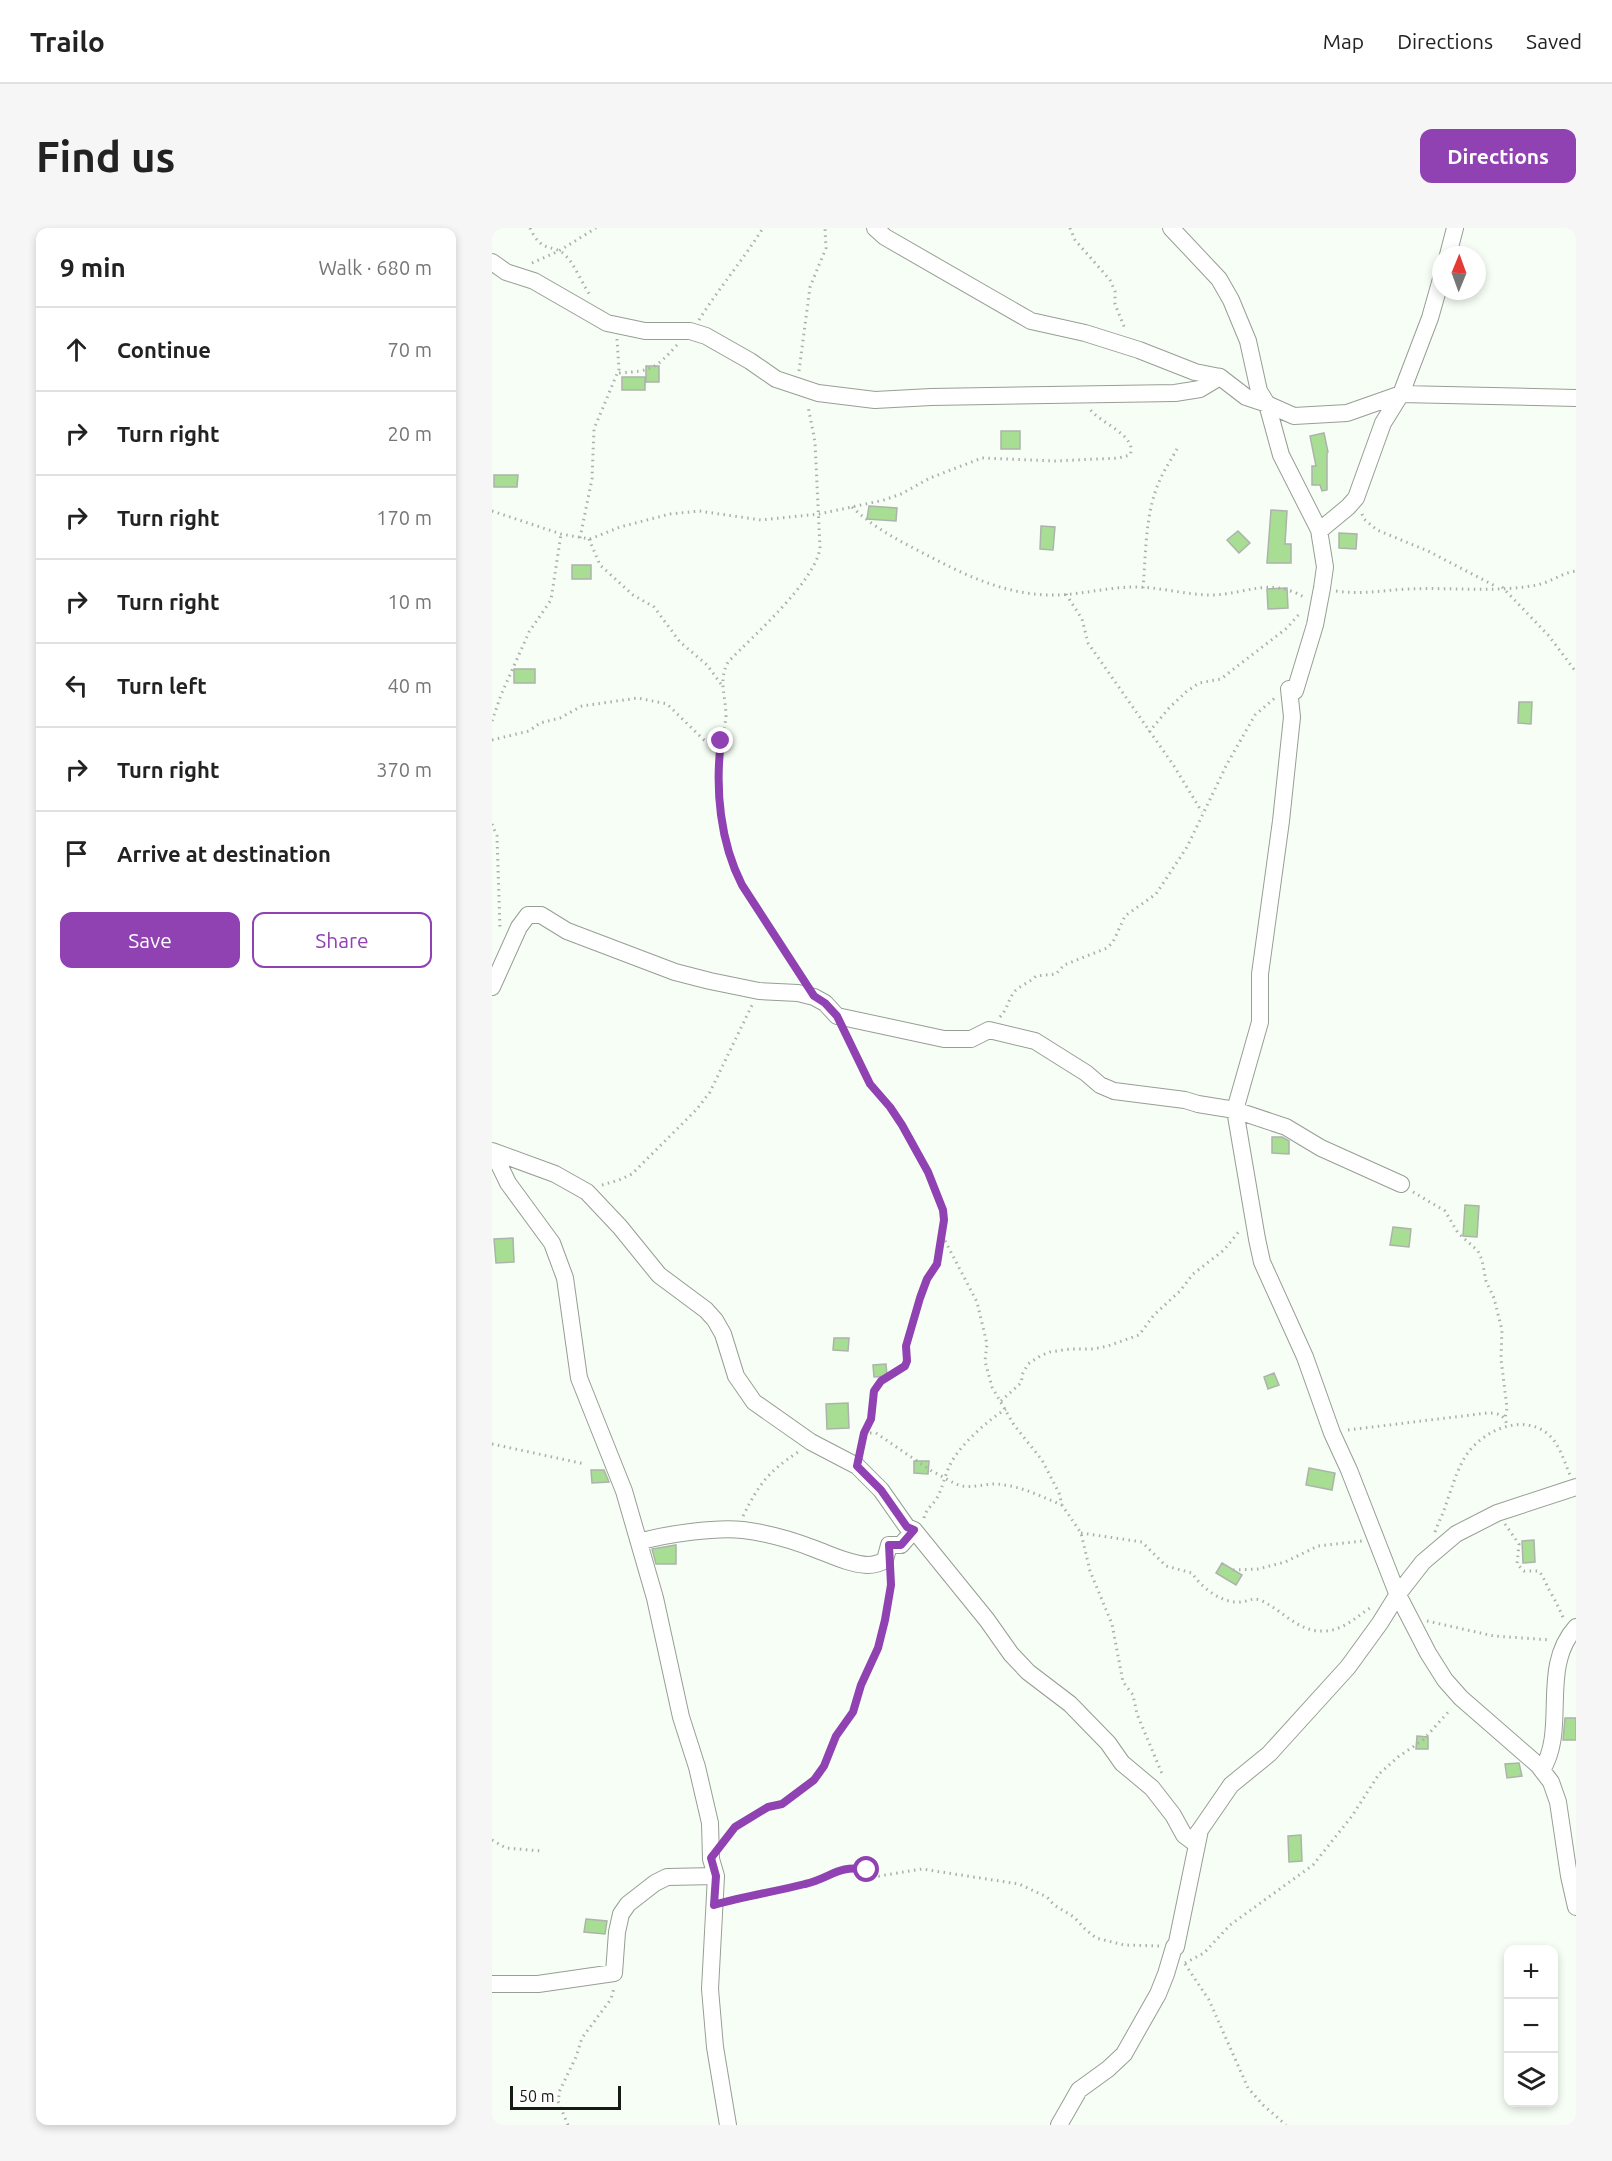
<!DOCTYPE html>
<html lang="en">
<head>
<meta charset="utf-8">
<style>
	:root { --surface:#fff; --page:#f6f6f6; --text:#222; --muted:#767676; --line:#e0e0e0; --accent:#9041b2 }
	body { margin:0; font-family:Ubuntu,sans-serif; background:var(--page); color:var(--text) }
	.controls { position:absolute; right:18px; bottom:18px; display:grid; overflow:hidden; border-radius:12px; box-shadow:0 3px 9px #0003 }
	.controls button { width:54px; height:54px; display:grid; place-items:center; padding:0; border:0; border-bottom:2px solid var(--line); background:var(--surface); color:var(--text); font:30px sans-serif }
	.compass { position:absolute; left:940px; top:18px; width:54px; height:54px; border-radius:50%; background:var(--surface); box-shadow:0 3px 9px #0003; rotate:1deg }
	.scale { position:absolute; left:18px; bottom:15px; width:111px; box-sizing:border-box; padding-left:6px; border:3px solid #161916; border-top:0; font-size:16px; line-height:21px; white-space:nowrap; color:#161916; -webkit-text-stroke:4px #fff; paint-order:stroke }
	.stop { position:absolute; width:18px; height:18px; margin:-14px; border:4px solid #9041b2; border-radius:50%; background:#fff }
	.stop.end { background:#9041b2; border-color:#fff; box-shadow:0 2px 6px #0008 }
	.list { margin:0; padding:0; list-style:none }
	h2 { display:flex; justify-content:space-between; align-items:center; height:78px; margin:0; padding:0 24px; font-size:26px }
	h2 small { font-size:20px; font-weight:400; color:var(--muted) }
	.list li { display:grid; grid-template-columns:39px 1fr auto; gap:18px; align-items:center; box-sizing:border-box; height:84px; padding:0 24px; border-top:2px solid var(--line) }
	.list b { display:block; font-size:22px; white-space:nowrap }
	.list em { font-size:20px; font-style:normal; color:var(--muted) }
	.actions { display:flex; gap:12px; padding:18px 24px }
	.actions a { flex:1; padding:14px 0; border:2px solid var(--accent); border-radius:12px; text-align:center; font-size:21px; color:var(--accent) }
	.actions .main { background:var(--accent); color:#fff }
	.icon { flex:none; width:33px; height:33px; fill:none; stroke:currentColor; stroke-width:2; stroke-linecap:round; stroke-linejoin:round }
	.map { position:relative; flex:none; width:1084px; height:1897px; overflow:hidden; border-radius:12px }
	header { display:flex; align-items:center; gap:36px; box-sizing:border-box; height:84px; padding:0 30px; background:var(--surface); border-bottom:2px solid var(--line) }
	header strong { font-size:28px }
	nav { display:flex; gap:33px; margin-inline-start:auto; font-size:21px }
	.intro { display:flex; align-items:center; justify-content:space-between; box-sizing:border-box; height:144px; padding:0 36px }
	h1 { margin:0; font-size:42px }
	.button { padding:15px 27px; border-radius:12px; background:var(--accent); color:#fff; font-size:21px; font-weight:700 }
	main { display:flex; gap:36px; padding:0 36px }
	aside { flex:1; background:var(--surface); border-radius:12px; box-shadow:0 3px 9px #0003 }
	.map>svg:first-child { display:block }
</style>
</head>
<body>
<header>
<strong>Trailo</strong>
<nav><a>Map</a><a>Directions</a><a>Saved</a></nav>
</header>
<div class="intro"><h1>Find us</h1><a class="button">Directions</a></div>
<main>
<aside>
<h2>9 min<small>Walk · 680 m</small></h2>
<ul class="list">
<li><svg class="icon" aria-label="ahead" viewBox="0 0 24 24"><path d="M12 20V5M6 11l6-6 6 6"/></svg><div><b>Continue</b></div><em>70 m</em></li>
<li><svg class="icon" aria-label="right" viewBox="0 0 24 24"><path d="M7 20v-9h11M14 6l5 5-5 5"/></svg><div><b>Turn right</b></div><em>20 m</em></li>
<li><svg class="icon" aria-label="right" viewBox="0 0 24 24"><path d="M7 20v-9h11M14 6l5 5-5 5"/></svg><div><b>Turn right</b></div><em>170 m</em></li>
<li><svg class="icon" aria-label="right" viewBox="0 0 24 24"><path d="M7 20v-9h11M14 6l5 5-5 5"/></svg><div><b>Turn right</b></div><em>10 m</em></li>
<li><svg class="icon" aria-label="left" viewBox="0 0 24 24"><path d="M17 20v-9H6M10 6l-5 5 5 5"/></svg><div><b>Turn left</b></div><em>40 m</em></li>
<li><svg class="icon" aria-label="right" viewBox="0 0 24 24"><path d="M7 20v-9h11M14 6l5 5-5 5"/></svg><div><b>Turn right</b></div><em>370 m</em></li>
<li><svg class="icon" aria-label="arrive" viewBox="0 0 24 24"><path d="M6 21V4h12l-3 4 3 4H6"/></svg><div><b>Arrive at destination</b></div></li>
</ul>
<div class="actions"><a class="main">Save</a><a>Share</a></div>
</aside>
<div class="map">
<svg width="1084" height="1897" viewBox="0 0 1084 1897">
	<rect width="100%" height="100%" fill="#f7fef5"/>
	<path fill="#a7de93" stroke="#adb3ab" stroke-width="1.5" d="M 154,138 L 167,138 L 167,154 L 154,154 Z
		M 130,149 L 153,149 L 153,162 L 130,162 Z
		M 509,203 L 528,203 L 528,221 L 509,221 Z
		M 832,205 L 836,224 L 835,225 L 835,262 L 830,263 L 828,257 L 820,257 L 820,238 L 824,238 L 818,208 Z
		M 2,247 L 26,247 L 25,259 L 2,259 Z
		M 377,278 L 405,280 L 404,293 L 375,291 Z
		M 779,282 L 795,283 L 793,316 L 799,316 L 799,335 L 775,335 Z
		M 549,298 L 563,299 L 561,322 L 548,321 Z
		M 746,303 L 758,315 L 747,325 L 735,312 Z
		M 847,305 L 865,306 L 864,321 L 847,320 Z
		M 80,337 L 99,337 L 99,351 L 80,351 Z
		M 795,360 L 796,380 L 776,381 L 775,361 Z
		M 22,441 L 43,441 L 43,455 L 22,455 Z
		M 1027,474 L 1040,474 L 1039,496 L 1026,495 Z
		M 780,909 L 790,909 L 797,913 L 797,926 L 780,925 Z
		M 973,977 L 987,978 L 985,1009 L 971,1008 Z
		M 901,999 L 919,1001 L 917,1019 L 898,1017 Z
		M 21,1010 L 22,1034 L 4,1035 L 2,1011 Z
		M 342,1110 L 357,1110 L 356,1123 L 341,1122 Z
		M 394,1136 L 395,1148 L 382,1149 L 381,1137 Z
		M 782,1145 L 787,1157 L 776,1161 L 772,1149 Z
		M 356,1175 L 357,1200 L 335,1201 L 334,1176 Z
		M 422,1233 L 437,1233 L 436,1246 L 422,1245 Z
		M 817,1240 L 843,1245 L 840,1262 L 814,1257 Z
		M 99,1242 L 112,1242 L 117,1254 L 100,1255 Z
		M 1042,1312 L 1043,1334 L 1031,1335 L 1030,1313 Z
		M 184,1317 L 184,1336 L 164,1336 L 160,1321 Z
		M 730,1335 L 750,1347 L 744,1357 L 724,1345 Z
		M 1073,1490 L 1084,1490 L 1084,1512 L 1071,1512 Z
		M 925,1508 L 936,1509 L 936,1521 L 924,1521 Z
		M 1027,1535 L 1030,1548 L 1015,1550 L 1013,1536 Z
		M 809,1607 L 810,1633 L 797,1634 L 796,1608 Z
		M 94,1691 L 115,1693 L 113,1706 L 92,1704 Z"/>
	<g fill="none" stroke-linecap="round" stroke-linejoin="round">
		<defs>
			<path id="street" d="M 383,0 L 393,9 L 539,93 L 593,105 L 647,122 L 703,144 L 728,149
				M 679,0 L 727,51 L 739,72 L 756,113 L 767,163 L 775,176 L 789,227 L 827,302 L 833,339 L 830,360 L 823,397 L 803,463 L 797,461 L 800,489 L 789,593 L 768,746 L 768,794 L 743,882 L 765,1011 L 770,1034 L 813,1129 L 840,1205 L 857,1242 L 905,1365 L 936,1425 L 953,1452 L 969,1470 L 1046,1537 L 1059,1554 L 1066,1574 L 1077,1648 L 1084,1679
				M 956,27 L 963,0
				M 0,34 L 14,44 L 42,53 L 115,95 L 153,103 L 198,103 L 214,108 L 258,133 L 284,151 L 326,165 L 383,172 L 439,169 L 683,165 L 708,161 L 728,149 L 754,169 L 775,176 L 802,188 L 855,185 L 909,166 L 1084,170
				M 827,303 L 856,279 L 864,270 L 891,195 L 909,166 L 938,90 L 949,51
				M 0,759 L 27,699 L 36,687 L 49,687 L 75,703 L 183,744 L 218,753 L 267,763 L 306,765 L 322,769 L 333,775 L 345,788 L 452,811 L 479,811 L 497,802 L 543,813 L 594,845 L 608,857 L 622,863 L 693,872 L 706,876 L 743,882 L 794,899 L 829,920 L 909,956
				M 0,923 L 63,946 L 95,964 L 128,999 L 167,1047 L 214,1082 L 223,1092 L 231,1106 L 244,1148 L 262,1174 L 319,1214 L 365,1238 L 389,1262 L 415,1299 L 422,1302 L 495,1392 L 519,1426 L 536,1444 L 578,1476 L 616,1515 L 630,1535 L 660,1560 L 681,1587 L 692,1607 L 700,1613 L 708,1602
				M 1,924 L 16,955 L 60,1015 L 73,1050 L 87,1150 L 132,1263 L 163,1370 L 189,1489 L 205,1539 L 218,1595 L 219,1631 L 224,1648 L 218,1761 L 223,1819 L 236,1897
				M 147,1314 C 174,1306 224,1299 251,1302 C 275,1305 300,1312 323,1321 C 339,1327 357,1336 375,1337 C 382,1337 387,1336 393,1332 L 397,1317 L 409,1317 L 422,1302
				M 1050,1542 C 1076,1500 1047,1440 1084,1399
				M 0,1756 L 46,1756 L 122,1745 L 125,1704 L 129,1686 L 136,1676 L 163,1655 L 175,1649 L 224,1648
				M 567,1897 L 587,1862 L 616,1841 L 632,1826 L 666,1766 L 674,1746 L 682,1719 L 684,1719 L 708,1602 L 739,1557 L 777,1526 L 856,1439 L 888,1395 L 906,1366 L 931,1334 L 964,1306 L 1005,1285 L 1084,1259"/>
		</defs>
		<use href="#street" stroke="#979e95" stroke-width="18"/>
		<path stroke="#aab0a9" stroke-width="3" stroke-dasharray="1.5 4.5" stroke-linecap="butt" d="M 38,0 C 51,28 62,14 75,29 C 82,36 91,57 98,67
			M 578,0 L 583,12 L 618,52 L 623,63 L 623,76 L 633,101
			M 40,35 L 67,23 L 104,0
			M 207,92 C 227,60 251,32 271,0
			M 307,143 L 318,59 L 334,20 L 333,0
			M 127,145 C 160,143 163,141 185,117
			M 360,279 C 381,299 404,311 429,324 C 469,345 510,366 557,367 C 585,368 614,359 643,359 C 668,359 694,367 720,367 C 756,366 776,349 812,369
			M 0,283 L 69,306 L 98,311 L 128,299 L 178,286 L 207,283 L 269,292 L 327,286 L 392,272 L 409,266 L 438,250 L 490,230 L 562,233 L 627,230 L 638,227 C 646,207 607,195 598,181
			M 870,286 L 872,291 L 885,302 L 936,323 L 1005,359
			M 88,310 L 100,251 L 102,201 L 127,141 L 125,111
			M 97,311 L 108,337 L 141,367 L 162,379 L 188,414 L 215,437 L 229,456
			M 1010,359 L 1057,408 L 1084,444
			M 651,360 C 654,326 653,286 667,254 C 672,242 679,232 685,221
			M 844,363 C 869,367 892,362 917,361 C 959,359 1004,365 1045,357 C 1059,354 1070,345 1084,343
			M 574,366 L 590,391 L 596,415 L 682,538 L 710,584
			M 0,493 L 9,467 L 37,404 L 59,372 L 69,306
			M 657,504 L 677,480 L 694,464 L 707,455 L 729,451 L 739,443 L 795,400 L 808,385
			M 0,512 L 37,503 L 48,495 L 68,490 L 90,478 L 146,470 L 175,476 L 212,512 L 228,523
			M 0,596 L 5,608 L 8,701
			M 310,749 L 250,657 C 229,616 224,567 228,521 C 229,510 233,499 234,489 C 234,468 226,453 236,434 C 261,408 323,354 328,320 L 323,214 L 316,178
			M 508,789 C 516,781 516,771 523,763 C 529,757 537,755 544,748 L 564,746 L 572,737 L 615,720 L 621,714 L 633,688 L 664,666 L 695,619 L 735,536 L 763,487 L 784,469
			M 354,806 L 378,857 L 398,879 L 410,897 L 436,944 L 451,982 L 452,992 L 450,1007 L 485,1074 L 495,1116 L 493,1133 L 500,1159 L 522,1197 L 550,1232 L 567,1265 L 570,1277 L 589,1305 L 598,1343 L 620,1396 L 631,1454 L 641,1467 L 645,1486 L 671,1548
			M 110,957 L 127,952 L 140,946 L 205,881 L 218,864 L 260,777
			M 921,964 L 953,983 L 966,1005 L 986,1023 L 990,1032 L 994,1053 L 1002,1070 L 1010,1102 L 1009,1131 L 1015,1180 L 1013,1190
			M 509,1173 L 529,1155 L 531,1145 L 536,1136 L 548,1128 L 558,1124 L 578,1121 L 601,1121 L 616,1118 L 647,1107 L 662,1087 L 688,1063 L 701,1046 L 732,1022 L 749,1001
			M 856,1202 L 995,1185 C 1008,1185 1012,1187 1016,1199
			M 372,1205 L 384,1205 L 441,1244 C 451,1248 459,1255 470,1258 C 481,1260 492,1256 503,1256 C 527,1257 548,1268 570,1277
			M 0,1216 L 93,1236
			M 368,1224 L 372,1205 L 379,1191 L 383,1163 L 389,1153 L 413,1138 L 415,1133 L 414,1118 L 428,1069 L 435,1051 L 445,1036 L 450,1007
			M 251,1288 C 267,1256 276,1244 306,1224
			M 432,1290 C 434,1281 440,1278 445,1270 C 451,1259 453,1246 459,1235 C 469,1216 496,1192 514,1181
			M 1013,1296 L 1027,1316 L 1025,1336 L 1032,1343 L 1047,1343 C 1053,1351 1054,1357 1059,1365 C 1064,1374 1068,1382 1072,1392
			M 943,1304 C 947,1293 952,1284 955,1273 C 961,1257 965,1241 975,1226 C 992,1202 1030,1185 1056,1206 C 1068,1217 1072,1233 1078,1247
			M 589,1305 L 650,1314 L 674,1338 L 700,1345 C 709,1359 728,1374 745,1374 C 754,1375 759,1369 768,1372 C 791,1382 806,1405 833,1403 C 852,1402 864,1389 878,1380
			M 741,1342 L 766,1341 L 793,1334 L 826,1318 L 870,1313
			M 935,1393 L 1002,1408 L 1059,1412
			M 234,1609 L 249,1595 L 276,1579 L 290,1576 L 327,1547 L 344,1507 L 361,1484 L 370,1457 L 386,1420 L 397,1374 L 398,1347
			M 0,1612 L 14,1620 L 50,1623
			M 237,1672 L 314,1656 L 349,1641 L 361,1639 L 375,1642 L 387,1648 L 430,1641 L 527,1656 L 555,1669 L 562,1677 L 582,1689 L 593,1701 L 604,1710 L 632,1717 L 668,1718
			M 693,1735 L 712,1725 L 738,1697 L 821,1637 L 860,1588 L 887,1546 L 906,1529 L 931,1512 L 959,1481
			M 693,1736 L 717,1772 L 756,1860 L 771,1877 L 794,1897
			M 76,1897 L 66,1873 L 68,1862 L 84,1829 L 90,1810 L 119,1771 L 122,1760"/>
		<use href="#street" stroke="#fff" stroke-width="16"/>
	</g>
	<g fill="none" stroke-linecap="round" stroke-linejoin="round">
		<path stroke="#9041b2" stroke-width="8" d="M 229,513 C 223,561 228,614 250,657 L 322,768 L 333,775 L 345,788 L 378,856 L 398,879 L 410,897 L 436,944 L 451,982 L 452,992 L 445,1036 L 435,1051 L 428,1070 L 414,1118 L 415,1133 L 413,1138 L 389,1153 L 382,1163 L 379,1191 L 372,1205 L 365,1238 L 389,1262 L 415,1299 L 422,1302 L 409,1317 L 397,1317 L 399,1357 L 393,1392 L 386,1420 L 369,1457 L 361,1484 L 344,1508 L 332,1538 L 322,1552 L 290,1576 L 276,1579 L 243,1599 L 219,1630 L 224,1648 L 222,1677 C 252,1668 282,1664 313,1656 C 339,1650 346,1636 375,1642"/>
	</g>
</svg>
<div class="controls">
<button>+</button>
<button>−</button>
<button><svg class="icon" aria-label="layers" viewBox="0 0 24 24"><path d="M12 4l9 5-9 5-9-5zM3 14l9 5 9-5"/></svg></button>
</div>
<svg class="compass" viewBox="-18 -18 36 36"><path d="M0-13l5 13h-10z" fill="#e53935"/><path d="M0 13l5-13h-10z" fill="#767676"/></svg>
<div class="scale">50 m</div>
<div class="stop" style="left:375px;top:1642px"></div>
<div class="stop end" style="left:229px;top:513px"></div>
</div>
</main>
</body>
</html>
